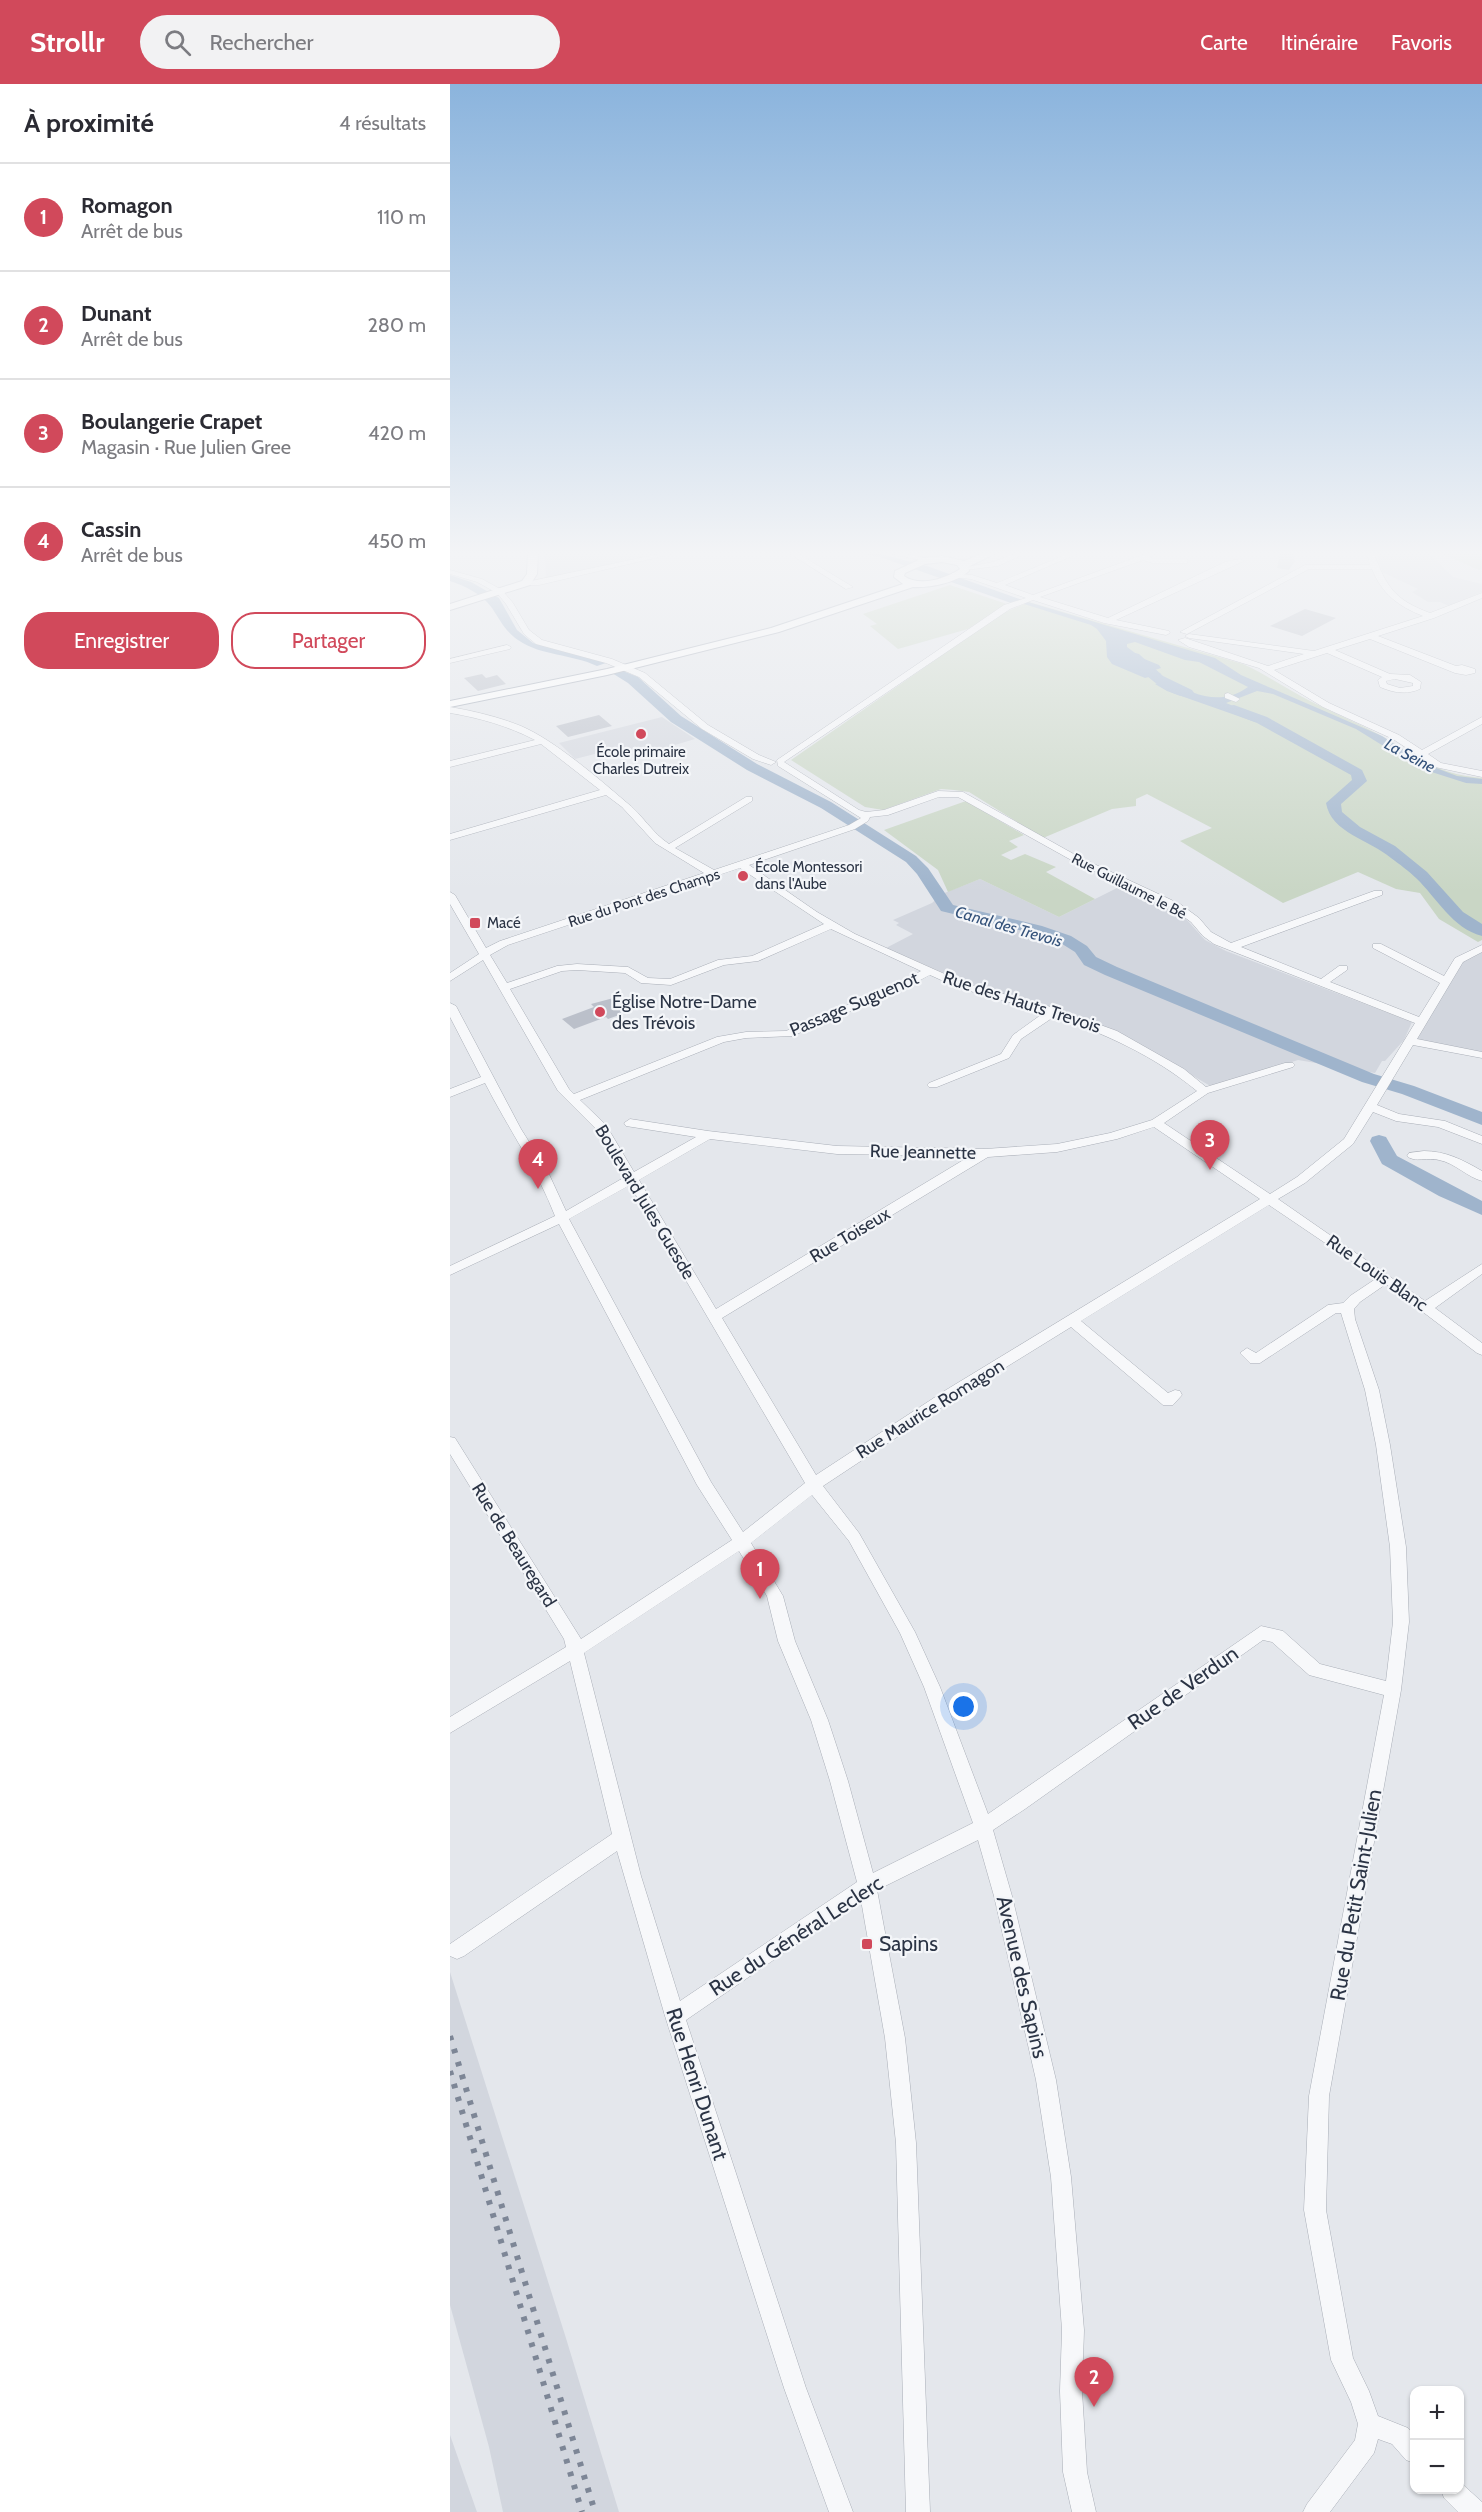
<!DOCTYPE html>
<html lang="fr">
<head>
<meta charset="utf-8">
<style>
	:root { --surface:#fff; --page:#f2f2f3; --text:#2b2b33; --muted:#7c7c81; --line:#e1e1e2; --accent:#d1495b }
	body { margin:0; font-family:Cabin,sans-serif; background:var(--page); color:var(--text) }
	.controls { position:absolute; right:18px; bottom:18px; display:grid; overflow:hidden; border-radius:12px; box-shadow:0 2px 4px #0004 }
	.controls button { width:54px; height:54px; display:grid; place-items:center; padding:0; border:0; border-bottom:2px solid var(--line); background:var(--surface); color:var(--text); font:30px sans-serif }
	.you { position:absolute; left:514px; top:1623px; width:21px; height:21px; margin:-15px; border:4px solid #fff; border-radius:50%; background:#1a73e8; box-shadow:0 0 0 9px #1a73e833 }
	.badge { display:grid; place-items:center; width:39px; height:39px; border-radius:50%; background:var(--accent); color:#fff; font-size:20px; font-weight:700 }
	.pin { position:absolute; translate:-50% -50px; filter:drop-shadow(0 2px 3px #0008) }
	.pin::after { content:''; position:absolute; top:32px; width:21px; height:18px; background:inherit; clip-path:polygon(0 0,100% 0,50% 100%) }
	.list { margin:0; padding:0; list-style:none }
	h2 { display:flex; justify-content:space-between; align-items:center; height:78px; margin:0; padding:0 24px; font-size:26px }
	h2 small { font-size:20px; font-weight:400; color:var(--muted) }
	.list li { display:grid; grid-template-columns:39px 1fr auto; gap:18px; align-items:center; box-sizing:border-box; height:108px; padding:0 24px; border-top:2px solid var(--line) }
	.list b { display:block; font-size:22px; white-space:nowrap }
	.list p { margin:0; font-size:20px; white-space:nowrap; color:var(--muted) }
	.list em { font-size:20px; font-style:normal; color:var(--muted) }
	.actions { display:flex; gap:12px; padding:18px 24px }
	.actions a { flex:1; padding:14px 0; border:2px solid var(--accent); border-radius:24px; text-align:center; font-size:21px; color:var(--accent) }
	.actions .main { background:var(--accent); color:#fff }
	.icon { flex:none; width:33px; height:33px; fill:none; stroke:currentColor; stroke-width:2; stroke-linecap:round; stroke-linejoin:round }
	.map { position:relative; flex:none; width:1032px; height:2428px; overflow:hidden }
	header { display:flex; align-items:center; gap:36px; box-sizing:border-box; height:84px; padding:0 30px; background:var(--accent); color:#fff }
	header strong { font-size:28px }
	nav { display:flex; gap:33px; margin-inline-start:auto; font-size:21px }
	.search { width:420px; height:54px; background:var(--page); display:flex; align-items:center; gap:15px; box-sizing:border-box; padding:0 21px; border-radius:33px; color:var(--muted); font-size:22px }
	main { display:flex }
	aside { flex:1; background:var(--surface) }
	.map>svg:first-child { display:block }
</style>
</head>
<body>
<header>
<strong>Strollr</strong>
<div class="search"><svg class="icon" aria-label="search" viewBox="0 0 24 24"><circle cx="10" cy="10" r="6"/><path d="M15 15l6 6"/></svg>Rechercher</div>
<nav><a>Carte</a><a>Itinéraire</a><a>Favoris</a></nav>
</header>
<main>
<aside>
<h2>À proximité<small>4 résultats</small></h2>
<ul class="list">
<li><span class="badge">1</span><div><b>Romagon</b><p>Arrêt de bus</p></div><em>110 m</em></li>
<li><span class="badge">2</span><div><b>Dunant</b><p>Arrêt de bus</p></div><em>280 m</em></li>
<li><span class="badge">3</span><div><b>Boulangerie Crapet</b><p>Magasin · Rue Julien Gree</p></div><em>420 m</em></li>
<li><span class="badge">4</span><div><b>Cassin</b><p>Arrêt de bus</p></div><em>450 m</em></li>
</ul>
<div class="actions"><a class="main">Enregistrer</a><a>Partager</a></div>
</aside>
<div class="map">
<svg width="1032" height="2428" viewBox="0 0 1032 2428">
	<rect width="100%" height="100%" fill="#e4e7ec"/>
	<path fill="#d2d6de" d="M 95,469 L 214,469 L 96,495 Z
		M 927,469 L 979,469 L 1003,493 L 1032,500 L 1032,508 L 999,522 L 990,518 L 978,518 L 962,508 L 968,505 L 932,488 Z
		M 212,633 L 245,655 L 181,674 L 168,664 L 125,675 L 109,659 Z
		M 530,795 L 609,833 L 671,802 L 726,829 L 737,836 L 755,856 L 776,867 L 962,938 L 954,956 L 935,977 L 932,977 L 925,989 L 848,976 L 762,1003 L 677,953 L 647,939 L 533,906 L 436,864 L 463,850 L 446,841 L 449,839 L 443,836 L 482,819 L 492,810 Z
		M 1032,864 L 1032,971 L 958,959 L 1011,872 Z
		M 0,1888 L 115,2251 L 169,2428 L 53,2428 L 39,2363 L 0,2221 Z
		M 0,2351 L 27,2428 L 0,2428 Z"/>
	<path fill="#c9d6c5" d="M 990,469 L 1032,469 L 1032,485 L 1029,486 Z
		M 500,501 L 557,520 L 518,545 L 448,565 L 420,542 L 427,540 L 413,530 Z
		M 579,518 L 793,580 C 817,591 838,606 862,618 C 884,629 906,638 928,650 C 968,672 984,690 1032,694 L 1032,856 L 1028,858 L 989,835 L 970,809 L 946,805 L 908,788 L 833,819 L 730,757 L 762,744 L 697,710 L 686,715 L 686,722 L 662,725 L 593,754 L 519,708 L 504,706 L 491,705 L 433,726 L 415,723 L 341,676 L 553,529 Z
		M 516,717 L 574,751 L 559,757 L 568,763 L 551,771 L 561,776 L 575,770 L 606,783 L 596,788 L 645,815 L 609,833 L 530,795 L 498,808 L 488,786 L 434,746 Z"/>
	<path fill="#9fb4cc" d="M 408,469 L 427,469 L 477,482 L 578,518 L 765,574 L 791,591 L 932,652 L 973,679 L 1007,692 L 1032,695 L 1032,700 L 1016,699 L 969,684 L 906,645 L 823,610 L 807,607 L 776,619 L 813,634 L 805,638 L 717,607 L 705,600 L 719,596 C 744,612 772,622 798,603 L 749,578 L 735,576 L 685,558 L 677,560 L 677,563 L 692,574 L 709,581 L 711,584 L 705,586 L 711,590 L 695,594 L 662,580 L 657,573 L 656,557 L 647,545 L 641,541 L 574,520 L 561,519 L 430,473 Z
		M 0,491 L 21,498 L 49,514 L 67,546 L 83,559 L 156,579 L 147,582 C 122,570 91,572 68,556 C 55,547 50,536 42,524 C 32,510 15,502 0,497 Z"/>
	<g fill="none" stroke-linecap="round" stroke-linejoin="round">
		<path fill="#9fb4cc" fill-rule="evenodd" d="M 685,569 L 689,570 L 713,592 L 742,606 L 744,609 L 742,612 C 722,617 690,588 679,573 Z
			M 168,585 L 188,593 L 231,632 L 307,680 L 381,718 L 466,772 L 478,784 L 503,821 L 592,842 L 621,852 L 637,862 L 646,873 L 667,883 L 924,990 L 964,1002 L 1032,1028 L 1032,1041 L 952,1010 L 912,998 L 655,891 L 634,881 L 625,868 L 609,858 L 581,849 L 491,827 L 467,790 L 456,778 L 371,724 L 297,686 L 221,638 L 178,599 L 162,589 Z
			M 784,621 L 817,633 L 912,686 L 917,697 L 891,720 L 892,728 L 910,743 L 945,762 L 977,788 L 1013,828 L 1032,840 L 1032,852 C 1002,844 987,814 966,794 C 959,787 949,780 941,774 C 920,756 881,749 876,719 L 902,696 L 901,691 L 807,639 L 779,628 L 777,625 L 779,622 Z
			M 929,1051 L 936,1053 L 947,1072 L 1032,1117 L 1032,1131 L 989,1112 L 932,1080 L 920,1057 L 922,1053 Z"/>
	</g>
	<path fill="#bbc0ca" d="M 830,469 L 842,469 L 845,477 L 839,486 L 827,484 Z
		M 855,525 L 886,534 L 852,552 L 820,542 Z
		M 32,590 L 36,594 L 47,591 L 56,600 L 28,607 L 14,594 Z
		M 149,631 L 162,642 L 118,653 L 106,642 Z
		M 171,912 L 183,922 L 170,927 L 172,930 L 158,935 L 156,933 L 124,945 L 112,935 L 144,923 L 141,920 Z"/>
	<g fill="none" stroke-linecap="round" stroke-linejoin="round">
		<defs>
			<path id="minor" d="M 214,469 L 226,469 L 89,501 L 76,501 L 72,499 Z
				M 339,469 L 347,469 L 403,503 L 396,505 Z
				M 439,469 L 452,469 L 483,476 L 479,478 Z
				M 567,469 L 576,469 L 548,482 L 515,486 L 511,484 L 543,478 Z
				M 620,469 L 629,469 L 555,501 L 583,511 L 698,469 L 707,469 L 699,473 L 704,475 L 737,475 L 737,479 L 703,479 L 693,476 L 590,513 L 658,534 L 775,478 L 790,475 L 794,477 L 666,536 L 719,547 L 720,549 L 716,551 L 654,539 L 583,516 L 560,525 L 334,678 L 409,726 L 416,728 L 434,726 L 488,707 L 513,708 L 629,773 L 730,820 L 749,834 L 761,848 L 781,859 L 924,807 L 932,807 L 932,811 L 791,863 L 871,895 L 889,882 L 897,882 L 897,886 L 880,898 L 969,933 L 990,899 L 923,864 L 923,860 L 931,860 L 994,892 L 1005,874 L 1032,861 L 1032,868 L 1013,878 L 967,955 L 1032,968 L 1032,974 L 963,961 L 927,1021 L 949,1030 L 995,1037 L 1032,1052 L 1032,1060 L 988,1043 L 946,1037 L 923,1028 L 903,1060 L 855,1099 L 828,1115 L 975,1217 L 1032,1180 L 1032,1190 L 985,1224 L 1032,1259 L 1032,1271 L 1027,1269 L 936,1200 L 910,1218 L 904,1225 L 905,1235 L 929,1306 L 940,1361 L 956,1463 L 959,1538 L 951,1606 L 879,2012 L 876,2126 L 903,2274 L 919,2307 L 928,2332 L 958,2344 L 964,2351 L 964,2379 L 956,2376 L 942,2360 L 928,2355 L 924,2369 L 880,2428 L 853,2428 L 857,2420 L 905,2356 L 908,2340 L 901,2318 L 881,2276 L 854,2126 L 859,2012 L 934,1611 L 859,1591 L 822,1558 L 813,1556 L 575,1725 L 543,1746 L 562,1812 L 606,1996 L 621,2093 L 634,2246 L 632,2307 L 637,2388 L 646,2428 L 622,2428 L 613,2388 L 610,2307 L 612,2246 L 601,2093 L 586,1996 L 544,1812 L 528,1756 L 427,1806 L 455,1954 L 466,2059 L 480,2428 L 456,2428 L 446,2059 L 435,1954 L 411,1816 L 236,1936 L 356,2304 L 403,2428 L 379,2428 L 334,2304 L 215,1932 L 167,1767 L 14,1872 L 7,1875 L 0,1872 L 0,1860 L 162,1750 L 120,1577 L 0,1649 L 0,1633 L 116,1563 L 114,1555 L 0,1370 L 0,1353 L 5,1354 L 131,1555 L 282,1456 L 247,1401 L 109,1140 L 0,1191 L 0,1182 L 105,1132 C 87,1085 58,1044 35,999 L 0,1013 L 0,1005 L 31,993 L 0,933 L 0,919 L 6,922 L 71,1045 L 98,1088 L 116,1127 L 175,1093 L 147,1046 L 108,1007 L 33,876 L 0,897 L 0,889 L 29,870 L 0,820 L 0,808 L 5,811 L 36,864 L 50,857 L 254,789 L 205,759 L 172,723 L 156,711 L 0,756 L 0,750 L 150,706 L 91,660 L 0,683 L 0,677 L 85,656 C 58,642 30,634 0,629 L 0,623 C 24,627 49,633 71,642 C 104,656 148,694 176,718 C 192,730 202,749 219,760 L 296,713 L 302,713 L 302,717 L 225,764 L 264,786 L 399,741 L 411,734 L 328,682 L 327,676 L 554,521 L 576,514 L 521,495 L 502,493 L 502,489 L 522,491 L 547,499 ZM 489,713 L 508,713 L 623,777 L 722,824 L 741,838 L 753,852 L 764,860 L 965,939 L 894,1055 L 847,1093 L 820,1110 L 714,1039 L 758,1009 L 843,983 L 845,981 L 843,979 L 835,979 L 756,1003 L 734,985 L 667,947 L 601,923 L 517,900 L 405,850 L 367,828 L 299,781 L 405,745 L 418,737 L 420,733 L 438,731 ZM 290,784 L 374,840 L 302,872 L 268,876 L 220,895 L 198,894 L 178,883 L 127,880 L 107,882 L 57,899 L 40,871 L 58,861 ZM 381,845 L 471,887 L 445,901 L 336,947 L 296,948 L 267,953 L 124,1010 L 119,1005 L 60,905 L 112,887 L 127,886 L 175,889 L 191,899 L 221,901 L 274,881 L 308,877 ZM 480,891 L 509,904 L 595,928 L 563,951 L 551,970 L 479,999 L 477,1001 L 479,1003 L 487,1003 L 559,974 L 571,955 L 605,932 C 657,951 703,971 747,1007 L 702,1036 L 660,1049 L 607,1060 L 535,1065 L 387,1062 L 258,1047 L 180,1035 L 174,1039 L 176,1042 L 246,1053 L 184,1088 L 156,1041 L 130,1016 L 274,958 L 296,954 L 342,952 L 453,905 ZM 704,1043 L 810,1115 L 496,1306 L 366,1391 L 272,1234 L 538,1073 L 607,1068 L 667,1055 ZM 260,1055 L 387,1070 L 520,1072 L 266,1225 L 189,1096 ZM 180,1101 L 355,1399 L 293,1448 L 261,1398 L 119,1135 ZM 819,1121 L 927,1194 L 900,1212 L 893,1219 L 878,1221 L 806,1269 L 797,1264 L 790,1269 L 800,1279 L 810,1279 L 886,1229 L 891,1229 L 915,1306 L 926,1361 L 940,1463 L 943,1538 L 936,1597 L 870,1580 L 833,1547 L 811,1542 L 538,1730 L 490,1603 L 465,1548 L 409,1449 L 373,1402 L 506,1314 L 621,1243 L 713,1321 L 723,1321 L 732,1311 L 730,1307 L 725,1306 L 718,1309 L 631,1237 ZM 362,1411 L 399,1457 L 450,1549 L 474,1603 L 523,1739 L 423,1789 L 398,1697 L 378,1636 L 345,1557 L 333,1512 L 301,1459 ZM 289,1467 L 317,1512 L 328,1557 L 361,1636 L 380,1697 L 407,1798 L 230,1917 L 191,1792 L 134,1569 Z
				M 917,469 L 924,469 C 936,503 945,516 980,529 L 1032,509 L 1032,514 L 984,534 L 928,552 L 1006,582 L 1012,581 L 1025,585 L 1025,589 L 1016,591 L 1005,589 L 920,555 L 885,566 L 940,590 L 960,591 L 971,598 L 970,605 C 956,611 944,609 930,603 L 928,596 L 932,593 L 877,569 L 824,586 L 879,619 L 949,651 L 972,666 L 1032,633 L 1032,640 L 978,670 L 991,679 L 1032,687 L 1032,693 L 985,683 L 943,655 L 873,623 L 809,584 L 739,563 L 728,556 L 735,554 L 818,582 L 854,570 L 739,554 L 735,552 L 739,550 L 864,567 L 973,532 C 948,522 932,510 922,485 L 859,485 L 737,550 L 730,548 L 855,481 L 920,481 ZM 945,595 L 963,599 L 963,602 L 950,604 L 937,600 L 936,597 Z
				M 0,486 L 32,495 L 52,506 L 63,519 L 79,546 L 92,556 L 162,575 L 195,589 L 258,641 L 309,671 L 326,678 L 321,681 L 303,675 L 252,645 L 189,593 L 156,579 L 86,560 L 74,550 L 56,520 L 47,509 L 27,498 L 0,490 Z
				M 57,561 L 61,563 L 60,565 L 0,579 L 0,575 Z
				M 778,609 L 790,615 L 786,618 L 775,614 L 775,610 Z
				M 974,1067 C 996,1067 1013,1076 1032,1087 L 1032,1097 C 1017,1093 1005,1079 989,1076 C 979,1073 964,1079 957,1072 L 959,1069 Z
				M 1010,2398 L 1032,2418 L 1032,2428 L 1008,2428 L 994,2414 L 991,2406 L 1010,2406 Z"/>
			<path id="major" d="M 78,469 L 88,469 L 87,490 L 80,501 L 0,526 L 0,520 L 72,497 L 77,490 Z
				M 534,469 L 546,469 L 518,483 L 519,487 C 506,499 480,504 463,503 L 329,548 L 157,591 L 0,623 L 0,617 L 157,585 L 321,544 L 453,500 L 444,493 L 445,487 L 473,474 L 492,472 L 514,477 ZM 492,478 L 507,481 L 510,485 C 495,495 469,503 454,492 L 455,489 L 475,480 Z"/>
		</defs>
		<use href="#minor" stroke="#a9aeb7" stroke-width="1"/>
		<use href="#major" stroke="#a3abb8" stroke-width="2"/>
		<use href="#minor" fill="#f7f8fa" fill-rule="evenodd"/>
		<use href="#major" fill="#fff" fill-rule="evenodd"/>
		<path stroke="#7d8696" stroke-width="6" stroke-dasharray="4.5 9" stroke-linecap="butt" d="M 0,1952 L 145,2428
			M 0,1987 L 132,2428"/>
	</g>
	<linearGradient id="sky" x2="0" y2="1"><stop stop-color="#8bb4dd"/><stop offset="0.58" stop-color="#f3f4f6"/><stop offset="1" stop-color="#f3f4f6" stop-opacity="0"/></linearGradient>
	<rect width="1032" height="809" fill="url(#sky)"/>
	<g fill="#d1495b" stroke="#f4f6f9" stroke-width="2">
		<circle cx="191" cy="650" r="6"/>
		<circle cx="293" cy="792" r="6"/>
		<rect x="19" y="833" width="12" height="12" rx="3"/>
		<circle cx="150" cy="928" r="6"/>
		<rect x="411" y="1854" width="12" height="12" rx="3"/>
	</g>
	<g text-anchor="middle" stroke-width="4.5" stroke-linejoin="round" paint-order="stroke">
		<g font-size="15" fill="#2b3445" stroke="#f4f6f9" text-anchor="start">
			<text x="191" y="673" text-anchor="middle">École primaire<tspan x="191" dy="17">Charles Dutreix</tspan></text>
			<text x="305" y="788">École Montessori<tspan x="305" dy="17">dans l'Aube</tspan></text>
			<text x="37" y="844">Macé</text>
		</g>
		<g font-size="15" fill="#2b3445" stroke="#f4f6f9">
			<text transform="translate(679 802) rotate(27)" y="5">Rue Guillaume le Bé</text>
			<text transform="translate(194 814) rotate(-18)" y="5">Rue du Pont des Champs</text>
		</g>
		<g font-size="16" font-style="italic" fill="#34527a" stroke="#f4f6f9">
			<text transform="translate(960 671) rotate(28)" y="6">La Seine</text>
			<text transform="translate(559 842) rotate(16)" y="6">Canal des Trevois</text>
		</g>
		<g font-size="18" fill="#2b3445" stroke="#f4f6f9" text-anchor="start">
			<text x="162" y="924">Église Notre-Dame<tspan x="162" dy="21">des Trévois</tspan></text>
		</g>
		<g font-size="18" fill="#2b3445" stroke="#f4f6f9">
			<text transform="translate(572 918) rotate(18)" y="6">Rue des Hauts Trevois</text>
			<text transform="translate(404 920) rotate(-23)" y="6">Passage Suguenot</text>
			<text transform="translate(473 1068) rotate(1)" y="6">Rue Jeannette</text>
			<text transform="translate(195 1118) rotate(59)" y="6">Boulevard Jules Guesde</text>
			<text transform="translate(400 1151) rotate(-31)" y="6">Rue Toiseux</text>
			<text transform="translate(927 1189) rotate(35)" y="6">Rue Louis Blanc</text>
			<text transform="translate(480 1325) rotate(-32)" y="6">Rue Maurice Romagon</text>
			<text transform="translate(64 1461) rotate(58)" y="6">Rue de Beauregard</text>
		</g>
		<g font-size="21" fill="#2b3445" stroke="#f4f6f9">
			<text transform="translate(733 1604) rotate(-35)" y="7">Rue de Verdun</text>
			<text transform="translate(906 1811) rotate(-80)" y="7">Rue du Petit Saint-Julien</text>
			<text transform="translate(346 1852) rotate(-33)" y="7">Rue du Général Leclerc</text>
			<text transform="translate(572 1893) rotate(77)" y="7">Avenue des Sapins</text>
			<text transform="translate(247 2000) rotate(72)" y="7">Rue Henri Dunant</text>
		</g>
		<g font-size="21" fill="#2b3445" stroke="#f4f6f9" text-anchor="start">
			<text x="429" y="1867">Sapins</text>
		</g>
	</g>
</svg>
<div class="controls">
<button>+</button>
<button>−</button>
</div>
<div class="you"></div>
<div class="pin badge" style="left:310px;top:1515px">1</div>
<div class="pin badge" style="left:644px;top:2323px">2</div>
<div class="pin badge" style="left:760px;top:1086px">3</div>
<div class="pin badge" style="left:88px;top:1105px">4</div>
</div>
</main>
</body>
</html>
